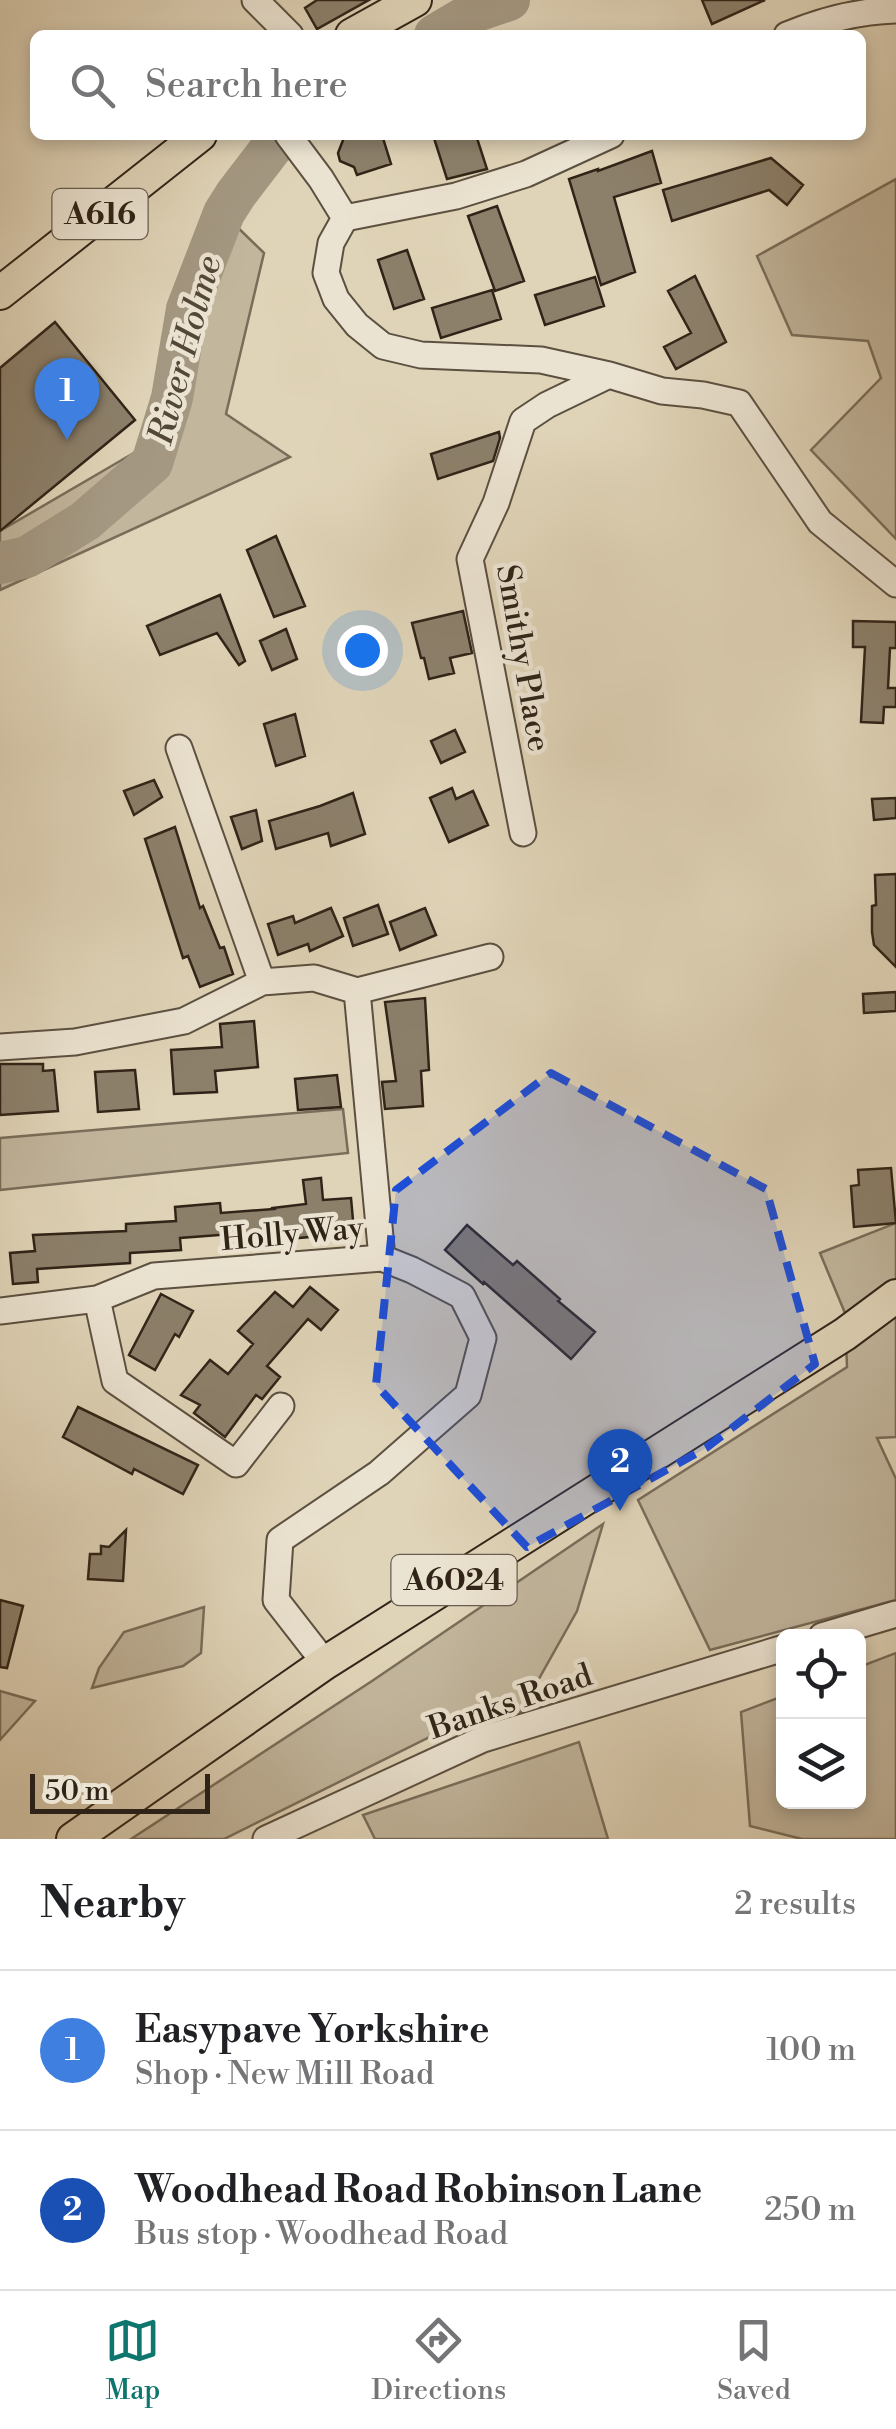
<!DOCTYPE html>
<html lang="en">
<head>
<meta charset="utf-8">
<style>
	:root { --surface:#fff; --page:#f2f2f2; --text:#202124; --muted:#757577; --line:#e0e0e0; --accent:#0f766e }
	body { margin:0; font-family:"Libre Bodoni",serif; background:var(--page); color:var(--text) }
	.controls { position:absolute; right:30px; bottom:30px; display:grid; overflow:hidden; border-radius:15px; box-shadow:0 5px 15px #0003 }
	.controls button { width:90px; height:90px; display:grid; place-items:center; padding:0; border:0; border-bottom:2px solid var(--line); background:var(--surface); color:var(--text); font:50px sans-serif }
	.scale { position:absolute; left:30px; bottom:25px; width:180px; box-sizing:border-box; padding-left:10px; border:5px solid #302418; border-top:0; font-size:28px; line-height:35px; white-space:nowrap; color:#302418; -webkit-text-stroke:8px #ebe3d1; paint-order:stroke }
	.you { position:absolute; left:362px; top:650px; width:35px; height:35px; margin:-25px; border:8px solid #fff; border-radius:50%; background:#1a73e8; box-shadow:0 0 0 15px #1a73e833 }
	.badge { display:grid; place-items:center; width:65px; height:65px; border-radius:50%; background:var(--accent); color:#fff; font-size:32px; font-weight:700 }
	.pin { position:absolute; translate:-50% -82px; filter:drop-shadow(0 2px 5px #0008) }
	.pin::after { content:''; position:absolute; top:52px; width:35px; height:30px; background:inherit; clip-path:polygon(0 0,100% 0,50% 100%) }
	.list { margin:0; padding:0; list-style:none }
	h2 { display:flex; justify-content:space-between; align-items:center; height:130px; margin:0; padding:0 40px; font-size:42px }
	h2 small { font-size:32px; font-weight:400; color:var(--muted) }
	.list li { display:grid; grid-template-columns:65px 1fr auto; gap:30px; align-items:center; box-sizing:border-box; height:160px; padding:0 40px; border-top:2px solid var(--line) }
	.list b { display:block; font-size:38px; white-space:nowrap }
	.list p { margin:0; font-size:32px; white-space:nowrap; color:var(--muted) }
	.list em { font-size:32px; font-style:normal; color:var(--muted) }
	.icon { flex:none; width:55px; height:55px; fill:none; stroke:currentColor; stroke-width:2; stroke-linecap:round; stroke-linejoin:round }
	.map { position:relative; flex:none; width:896px; height:1839px; overflow:hidden }
	.search { position:absolute; background:var(--surface); box-shadow:0 5px 15px #0003; left:30px; right:30px; top:30px; height:110px; display:flex; align-items:center; gap:25px; box-sizing:border-box; padding:0 35px; border-radius:15px; color:var(--muted); font-size:38px }
	.sheet { height:450px; background:var(--surface) }
	nav { display:flex; justify-content:space-around; align-items:center; box-sizing:border-box; height:140px; border-top:2px solid var(--line); background:var(--surface); font-size:28px; color:var(--muted) }
	nav a { display:grid; justify-items:center; gap:5px }
	nav .on { color:var(--accent) }
	.map>svg:first-child { display:block }
</style>
</head>
<body>
<div class="map">
<svg width="896" height="1839" viewBox="0 0 896 1839">
	<rect width="100%" height="100%" fill="#e0d4b8"/>
	<filter id="stains"><feTurbulence type="fractalNoise" baseFrequency=".002" numOctaves="4"/><feColorMatrix values="0 0 0 0 .2 0 0 0 0 .09 0 0 0 0 .02 0 0 0 .5 -.17"/></filter>
	<radialGradient id="worn" r=".72"><stop offset=".6" stop-color="#630" stop-opacity="0"/><stop offset="1" stop-color="#630" stop-opacity=".3"/></radialGradient>
	<path fill="#c2b69d" stroke="#796d5a" stroke-width="2.5" d="M 896,179 L 896,539 L 811,450 L 881,378 L 868,341 L 792,335 L 757,256 Z
		M 229,219 L 264,253 L 226,414 L 290,457 L 0,590 L 0,531 L 144,447 Z
		M 343,1109 L 348,1153 L 0,1190 L 0,1138 Z
		M 896,1223 L 896,1437 L 877,1438 L 896,1479 L 896,1600 L 710,1650 L 638,1500 L 847,1367 L 845,1313 L 820,1253 Z
		M 603,1524 L 577,1611 L 518,1716 L 460,1722 L 224,1839 L 131,1839 L 372,1681 Z
		M 204,1607 L 201,1653 L 183,1666 L 92,1688 L 99,1668 L 124,1632 Z
		M 896,1653 L 896,1839 L 802,1839 L 750,1826 L 741,1712 L 783,1696 L 784,1802 L 858,1802 L 859,1667 Z
		M 0,1691 L 35,1701 L 0,1740 Z
		M 579,1742 L 608,1839 L 375,1839 L 363,1815 Z"/>
	<g fill="none" stroke-linecap="round" stroke-linejoin="round">
		<path stroke="#a49882" stroke-width="42" d="M 435,35 L 476,11 L 509,0
			M 0,563 L 27,557 L 85,521 L 152,463 L 172,398 L 187,309 L 224,213 L 236,194 L 272,147 L 285,135"/>
	</g>
	<path fill="#8c806b" stroke="#302418" stroke-width="2.5" d="M 317,0 L 369,0 L 317,29 L 305,8 Z
		M 702,0 L 765,0 L 712,24 Z
		M 345,135 L 382,135 L 391,164 L 357,175 L 354,167 L 340,161 L 338,153 Z
		M 433,135 L 476,135 L 487,169 L 447,179 Z
		M 652,151 L 661,183 L 614,197 L 635,272 L 601,285 L 569,179 L 598,169 L 598,171 Z
		M 771,158 L 803,185 L 787,205 L 769,190 L 672,221 L 663,190 Z
		M 497,206 L 524,281 L 495,291 L 468,216 Z
		M 407,250 L 424,299 L 394,309 L 378,260 Z
		M 695,276 L 726,342 L 676,369 L 664,347 L 691,333 L 668,291 Z
		M 595,277 L 604,306 L 545,325 L 535,295 Z
		M 492,290 L 501,319 L 441,338 L 432,308 Z
		M 55,322 L 135,420 L 0,531 L 0,368 Z
		M 499,432 L 500,438 L 493,461 L 438,479 L 431,454 Z
		M 276,536 L 305,606 L 274,617 L 247,550 Z
		M 220,595 L 245,661 L 239,665 L 217,633 L 160,655 L 147,626 Z
		M 463,611 L 472,653 L 450,658 L 454,673 L 429,679 L 424,658 L 421,658 L 412,623 Z
		M 853,621 L 896,622 L 896,648 L 890,648 L 888,688 L 896,688 L 896,707 L 884,707 L 883,723 L 861,722 L 865,647 L 853,647 Z
		M 286,629 L 297,659 L 272,670 L 260,641 Z
		M 295,714 L 305,756 L 276,766 L 264,724 Z
		M 455,730 L 465,752 L 441,763 L 431,741 Z
		M 154,780 L 162,797 L 134,815 L 124,791 Z
		M 452,788 L 456,799 L 473,791 L 488,825 L 449,842 L 430,798 Z
		M 353,793 L 365,834 L 331,846 L 328,833 L 276,849 L 269,821 L 320,806 Z
		M 896,798 L 896,818 L 874,820 L 872,799 Z
		M 256,810 L 262,841 L 242,849 L 231,817 Z
		M 175,827 L 200,908 L 203,906 L 220,948 L 224,947 L 233,974 L 200,987 L 188,956 L 183,958 L 145,839 Z
		M 896,874 L 896,967 L 874,945 L 872,932 L 872,906 L 876,905 L 875,875 Z
		M 378,905 L 388,934 L 353,946 L 344,918 Z
		M 331,908 L 343,936 L 310,951 L 308,944 L 278,955 L 268,924 L 293,916 L 295,923 Z
		M 425,908 L 436,935 L 400,950 L 390,922 Z
		M 896,992 L 896,1011 L 864,1013 L 863,994 Z
		M 425,998 L 429,1070 L 421,1071 L 423,1106 L 385,1109 L 382,1082 L 396,1081 L 385,1002 Z
		M 254,1021 L 258,1067 L 215,1071 L 217,1092 L 174,1094 L 171,1050 L 222,1047 L 220,1024 Z
		M 0,1064 L 43,1064 L 43,1071 L 54,1070 L 58,1111 L 0,1115 Z
		M 135,1070 L 139,1109 L 98,1112 L 95,1072 Z
		M 337,1075 L 341,1107 L 298,1110 L 295,1079 Z
		M 891,1168 L 896,1223 L 854,1227 L 851,1186 L 859,1185 L 858,1170 Z
		M 321,1178 L 323,1200 L 351,1198 L 354,1231 L 309,1234 L 309,1237 L 277,1240 L 233,1242 L 232,1234 L 180,1238 L 181,1250 L 130,1253 L 130,1263 L 37,1269 L 38,1282 L 13,1284 L 10,1253 L 35,1251 L 33,1235 L 126,1231 L 126,1224 L 176,1221 L 175,1207 L 220,1203 L 221,1213 L 274,1209 L 273,1208 L 306,1204 L 303,1180 Z
		M 467,1225 L 513,1265 L 517,1261 L 560,1299 L 558,1301 L 595,1332 L 571,1359 L 484,1282 L 483,1284 L 445,1250 Z
		M 310,1287 L 338,1310 L 321,1330 L 308,1319 L 267,1366 L 280,1377 L 262,1399 L 256,1395 L 225,1437 L 194,1413 L 200,1405 L 181,1395 L 210,1360 L 228,1374 L 253,1344 L 238,1331 L 275,1292 L 293,1307 Z
		M 161,1294 L 193,1311 L 179,1337 L 175,1334 L 155,1370 L 129,1355 Z
		M 78,1407 L 198,1465 L 183,1494 L 134,1469 L 132,1474 L 63,1437 Z
		M 126,1530 L 123,1581 L 88,1579 L 90,1554 L 101,1554 L 101,1546 L 109,1547 Z
		M 0,1600 L 23,1606 L 7,1668 L 0,1667 Z"/>
	<g fill="none" stroke-linecap="round" stroke-linejoin="round">
		<defs>
			<path id="minor" d="M 255,0 L 290,35
				M 787,35 C 823,20 857,11 896,10
				M 288,135 L 321,179 L 345,218 L 331,243 L 326,273 L 336,299 L 357,325 L 383,346 L 421,355 L 541,360 L 609,375 L 662,391 L 703,395 L 739,403 L 820,522 L 896,584
				M 345,218 L 456,196 L 526,174 L 611,135
				M 179,748 L 262,982
				M 523,833 L 470,559 L 496,503 L 523,421 L 547,405 L 609,375
				M 357,991 L 382,1258
				M 0,1047 L 75,1042 L 184,1021 L 262,982 L 314,978 L 357,991 L 490,957
				M 97,1299 L 115,1381 L 236,1464 L 281,1406
				M 0,1311 L 97,1299 L 154,1276 L 382,1258 L 412,1270 L 462,1296 L 483,1338 L 468,1395 L 379,1473 L 280,1540 L 276,1600 L 325,1663
				M 822,1636 L 896,1614
				M 266,1839 L 483,1739 L 784,1648"/>
			<path id="major" d="M 352,35 L 415,0
				M 0,293 L 200,135
				M 73,1839 L 325,1663 L 845,1334 L 896,1296"/>
		</defs>
		<use href="#minor" stroke="#5c5040" stroke-width="29"/>
		<use href="#major" stroke="#302418" stroke-width="36"/>
		<use href="#minor" stroke="#ebe3d1" stroke-width="25"/>
		<use href="#major" stroke="#e0d4b8" stroke-width="32"/>
	</g>
	<path fill="#1d4ed8" fill-opacity="0.2" stroke="#1d4ed8" stroke-width="8" stroke-dasharray="20 12" stroke-linejoin="round" d="M 551,1073 L 766,1189 L 815,1364 L 706,1448 L 527,1547 L 376,1385 L 396,1190 Z"/>
	<g text-anchor="middle" stroke-width="9" stroke-linejoin="round" paint-order="stroke">
		<g fill="#ebe3d1" stroke="#685d50" stroke-width="2.5">
			<rect x="52.5" y="189" width="95" height="50" rx="8"/>
			<rect x="391.5" y="1555" width="125" height="50" rx="8"/>
		</g>
		<g font-size="30" font-weight="bold" fill="#302418">
			<text x="100" y="224">A616</text>
			<text x="454" y="1590">A6024</text>
		</g>
		<g font-size="32" fill="#302418" stroke="#ebe3d1">
			<text transform="translate(524 658) rotate(80)" y="11">Smithy Place</text>
			<text transform="translate(292 1233) rotate(-5)" y="11">Holly Way</text>
			<text transform="translate(510 1701) rotate(-19)" y="11">Banks Road</text>
		</g>
		<g font-size="35" font-style="italic" fill="#534738" stroke="#ebe3d1">
			<text transform="translate(184 350) rotate(-75)" y="12">River Holme</text>
		</g>
	</g>
	<rect width="100%" height="100%" filter="url(#stains)"/>
	<rect width="100%" height="100%" fill="url(#worn)"/>
</svg>
<div class="controls">
<button><svg class="icon" aria-label="locate" viewBox="0 0 24 24"><circle cx="12" cy="12" r="6"/><path d="M12 2v4M12 18v4M2 12h4M18 12h4"/></svg></button>
<button><svg class="icon" aria-label="layers" viewBox="0 0 24 24"><path d="M12 4l9 5-9 5-9-5zM3 14l9 5 9-5"/></svg></button>
</div>
<div class="scale">50 m</div>
<div class="you"></div>
<div class="pin badge" style="left:67px;top:440px;background:#3f7fe0">1</div>
<div class="pin badge" style="left:620px;top:1511px;background:#1a4fb4">2</div>
<div class="search"><svg class="icon" aria-label="search" viewBox="0 0 24 24"><circle cx="10" cy="10" r="6"/><path d="M15 15l6 6"/></svg>Search here</div>
</div>
<section class="sheet">
<h2>Nearby<small>2 results</small></h2>
<ul class="list">
<li><span class="badge" style="background:#3f7fe0">1</span><div><b>Easypave Yorkshire</b><p>Shop · New Mill Road</p></div><em>100 m</em></li>
<li><span class="badge" style="background:#1a4fb4">2</span><div><b>Woodhead Road Robinson Lane</b><p>Bus stop · Woodhead Road</p></div><em>250 m</em></li>
</ul>
</section>
<nav>
<a class="on"><svg class="icon" aria-label="map" viewBox="0 0 24 24"><path d="M3 6l6-2 6 2 6-2v14l-6 2-6-2-6 2zM9 4v14M15 6v14"/></svg>Map</a>
<a><svg class="icon" aria-label="directions" viewBox="0 0 24 24"><path d="M12 3l9 9-9 9-9-9zM9 14v-3h6M13 9l2 2-2 2"/></svg>Directions</a>
<a><svg class="icon" aria-label="saved" viewBox="0 0 24 24"><path d="M7 4h10v16l-5-4-5 4z"/></svg>Saved</a>
</nav>
</body>
</html>
